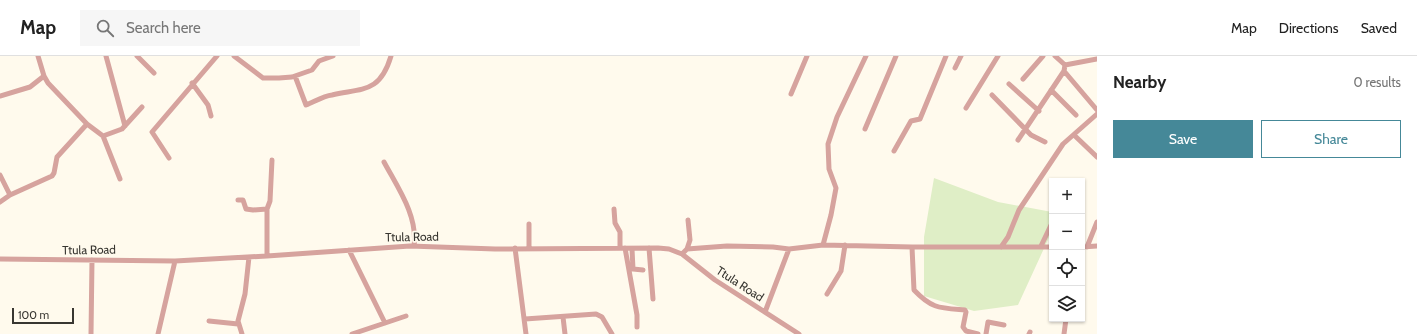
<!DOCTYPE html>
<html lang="en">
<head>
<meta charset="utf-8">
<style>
	:root { --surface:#fff; --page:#f6f6f6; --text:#222; --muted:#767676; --line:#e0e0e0; --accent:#458898 }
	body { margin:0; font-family:Cabin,sans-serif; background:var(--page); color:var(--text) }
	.controls { position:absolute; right:12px; bottom:12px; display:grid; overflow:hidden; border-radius:0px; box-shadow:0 1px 3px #0004 }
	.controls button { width:36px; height:36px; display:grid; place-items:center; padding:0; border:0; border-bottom:1px solid var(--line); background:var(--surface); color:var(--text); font:20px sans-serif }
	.scale { position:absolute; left:12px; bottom:10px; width:62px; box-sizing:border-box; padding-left:4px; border:2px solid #383631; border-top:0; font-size:11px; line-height:14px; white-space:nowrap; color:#383631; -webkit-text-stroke:3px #fffaed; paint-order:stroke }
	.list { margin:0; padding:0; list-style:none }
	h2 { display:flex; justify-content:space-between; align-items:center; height:52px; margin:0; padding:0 16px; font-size:17px }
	h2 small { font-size:13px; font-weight:400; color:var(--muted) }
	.actions { display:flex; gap:8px; padding:12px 16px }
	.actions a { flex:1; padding:9px 0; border:1px solid var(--accent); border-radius:0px; text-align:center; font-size:14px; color:var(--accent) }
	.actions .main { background:var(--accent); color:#fff }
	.icon { flex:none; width:22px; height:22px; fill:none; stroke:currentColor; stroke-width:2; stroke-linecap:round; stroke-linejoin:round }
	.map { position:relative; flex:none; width:1097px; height:278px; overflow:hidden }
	header { display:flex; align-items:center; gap:24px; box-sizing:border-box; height:56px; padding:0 20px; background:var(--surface); border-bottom:1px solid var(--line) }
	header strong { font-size:19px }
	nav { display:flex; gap:22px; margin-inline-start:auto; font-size:14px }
	.search { width:280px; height:36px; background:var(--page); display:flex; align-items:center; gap:10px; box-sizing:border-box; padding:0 14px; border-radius:0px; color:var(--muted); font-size:15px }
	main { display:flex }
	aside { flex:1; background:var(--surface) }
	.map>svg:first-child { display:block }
</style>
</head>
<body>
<header>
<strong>Map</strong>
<div class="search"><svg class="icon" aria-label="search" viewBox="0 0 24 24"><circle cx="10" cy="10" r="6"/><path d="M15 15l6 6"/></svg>Search here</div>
<nav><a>Map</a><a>Directions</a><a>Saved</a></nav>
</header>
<main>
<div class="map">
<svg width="1097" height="278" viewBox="0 0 1097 278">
	<rect width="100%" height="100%" fill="#fffaed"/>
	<path fill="#dfeec6" d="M 934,122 L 998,146 L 1052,156 L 1052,175 L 1018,249 L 974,255 L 924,240 L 924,181 Z"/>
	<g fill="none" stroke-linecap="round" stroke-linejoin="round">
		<path stroke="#d6a39e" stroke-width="5" d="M 38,0 L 44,20 L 48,27 L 87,68 L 103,80 L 120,123
			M 106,0 L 125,70
			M 137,0 L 154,17
			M 234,0 L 263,22 L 279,22 L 292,21 L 312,14 L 319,5 L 333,0
			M 1065,9 L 1097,3
			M 955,12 L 961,0
			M 1064,15 L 1097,54
			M 295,20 L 306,49 C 314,46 323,40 332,39 C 363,32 380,37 391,0
			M 1023,23 L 1043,0
			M 192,27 L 208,49 L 211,60
			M 1009,28 L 1039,55
			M 1051,34 L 1076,59
			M 791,38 L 807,0
			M 992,39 L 1031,79 L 1045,86
			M 0,40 L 30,31 L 44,20
			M 966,52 L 998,0
			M 865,73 L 896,0
			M 1074,79 L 1097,101
			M 103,80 L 122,73 L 142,51
			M 1018,84 L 1064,15 L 1065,9 L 1055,0
			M 894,95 L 911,65 L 920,63 L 946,0
			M 169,102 L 152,76 L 217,0
			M 384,106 C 398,132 418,160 414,190
			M 0,119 L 10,139
			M 238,144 L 243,144 L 246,153 L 253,154 L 267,153
			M 0,146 L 10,139 L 52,120 L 54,117 L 57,101 L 87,68
			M 614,153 L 615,167 L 620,176 L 620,192
			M 529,168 L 529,193
			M 823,189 L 831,159 L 836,132 L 829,113 L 828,88 L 837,61 L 866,0
			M 1041,190 L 1052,167
			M 912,191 L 914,234 C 932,253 940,252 965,254 L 966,256 L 963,271 L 966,275 L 978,278
			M 1001,191 L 1008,181 L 1019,154 L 1063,88 L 1097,58
			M 1082,191 L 1097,190
			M 1087,191 L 1097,166
			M 515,192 L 526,278
			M 625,192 L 637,259 L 637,271
			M 649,192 L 653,243
			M 632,193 L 633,213 L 643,214
			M 687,193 L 690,184 L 688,164
			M 349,194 L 385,267
			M 682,198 L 687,193 L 727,190 L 773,191 L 789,193 L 823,189 L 912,191 L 1052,191
			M 267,200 L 267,153 L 270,145 L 272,104
			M 0,203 L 175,205 L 267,200 L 410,190 L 495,193 L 658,192 L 669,193 L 682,198 L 715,224 L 799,278
			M 827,238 L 841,215 L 845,189
			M 765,256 L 789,193
			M 563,261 L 565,278
			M 525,263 L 596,258 L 602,261 L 612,278
			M 209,265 L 238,268
			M 91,278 L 92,204
			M 158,278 L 175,205
			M 242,278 L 238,265 L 245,238 L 249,201
			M 352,278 L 406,260
			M 986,278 L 988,266 L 1004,269
			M 1029,278 L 1030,276
			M 1064,278 L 1066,263"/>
	</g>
	<g text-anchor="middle" stroke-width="3.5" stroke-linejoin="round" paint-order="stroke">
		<g font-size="12" fill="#383631" stroke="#fffaed">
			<text transform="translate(412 181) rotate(-1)" y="4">Ttula Road</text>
			<text transform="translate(89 194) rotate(-1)" y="4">Ttula Road</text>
			<text transform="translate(740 228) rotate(33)" y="4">Ttula Road</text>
		</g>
	</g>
</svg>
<div class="controls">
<button>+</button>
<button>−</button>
<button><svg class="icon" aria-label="locate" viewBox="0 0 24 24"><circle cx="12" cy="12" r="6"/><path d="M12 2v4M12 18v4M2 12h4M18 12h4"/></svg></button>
<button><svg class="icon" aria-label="layers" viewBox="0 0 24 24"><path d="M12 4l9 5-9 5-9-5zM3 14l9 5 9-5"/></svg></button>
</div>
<div class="scale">100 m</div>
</div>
<aside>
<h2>Nearby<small>0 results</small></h2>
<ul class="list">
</ul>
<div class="actions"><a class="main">Save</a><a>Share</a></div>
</aside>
</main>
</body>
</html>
